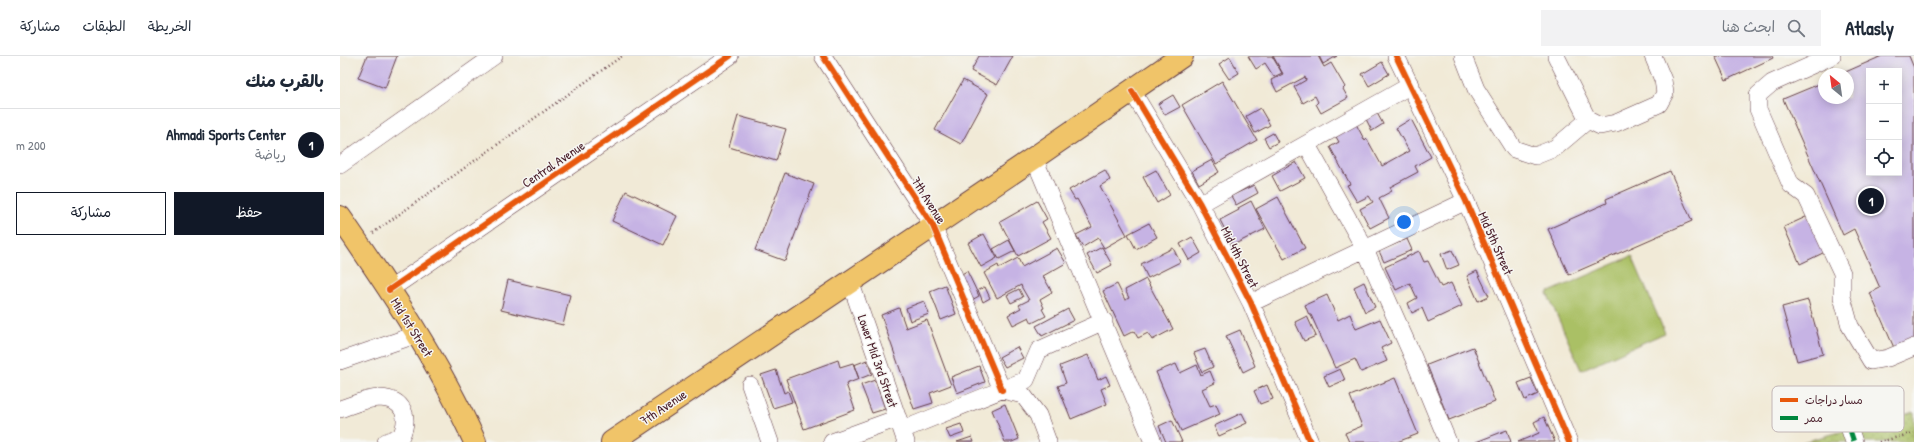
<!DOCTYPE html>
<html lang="ar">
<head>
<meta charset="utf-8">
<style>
	:root { --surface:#fff; --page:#f2f2f3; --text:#1f2937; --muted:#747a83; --line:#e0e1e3; --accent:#111827 }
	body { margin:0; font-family:"Patrick Hand","Playpen Sans Arabic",sans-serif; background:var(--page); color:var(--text); direction:rtl }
	.controls { position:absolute; right:12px; top:12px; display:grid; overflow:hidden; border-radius:0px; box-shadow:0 2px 10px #0003 }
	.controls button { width:36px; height:36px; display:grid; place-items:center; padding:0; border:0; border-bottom:1px solid var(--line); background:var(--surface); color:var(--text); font:20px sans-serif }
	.compass { position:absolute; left:1478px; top:12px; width:36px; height:36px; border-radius:50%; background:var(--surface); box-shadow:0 2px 10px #0003; rotate:331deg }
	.you { position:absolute; left:1064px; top:166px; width:14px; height:14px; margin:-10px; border:3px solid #fff; border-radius:50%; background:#1a73e8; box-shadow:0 0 0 6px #1a73e833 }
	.badge { display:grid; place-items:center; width:26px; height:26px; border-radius:50%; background:var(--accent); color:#fff; font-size:13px; font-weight:700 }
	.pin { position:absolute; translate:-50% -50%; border:2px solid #fff; box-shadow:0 1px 4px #0006 }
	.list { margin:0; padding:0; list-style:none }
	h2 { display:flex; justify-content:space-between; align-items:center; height:52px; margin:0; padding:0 16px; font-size:17px }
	h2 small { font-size:13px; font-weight:400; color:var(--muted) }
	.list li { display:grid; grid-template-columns:26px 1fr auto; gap:12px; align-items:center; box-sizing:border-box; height:72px; padding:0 16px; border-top:1px solid var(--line) }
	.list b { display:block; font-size:15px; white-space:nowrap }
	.list p { margin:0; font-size:13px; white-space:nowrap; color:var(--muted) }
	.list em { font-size:13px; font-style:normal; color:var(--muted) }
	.actions { display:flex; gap:8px; padding:12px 16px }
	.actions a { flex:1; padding:9px 0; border:1px solid var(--accent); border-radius:0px; text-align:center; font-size:14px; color:var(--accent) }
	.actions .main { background:var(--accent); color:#fff }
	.icon { flex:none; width:22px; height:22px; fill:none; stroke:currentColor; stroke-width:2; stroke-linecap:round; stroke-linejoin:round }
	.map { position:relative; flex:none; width:1574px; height:386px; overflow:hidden; direction:ltr }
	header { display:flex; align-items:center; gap:24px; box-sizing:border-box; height:56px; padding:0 20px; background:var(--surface); border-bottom:1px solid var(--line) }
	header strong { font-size:19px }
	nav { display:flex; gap:22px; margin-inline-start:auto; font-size:14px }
	.search { width:280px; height:36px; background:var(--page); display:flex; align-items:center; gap:10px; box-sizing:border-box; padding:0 14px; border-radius:0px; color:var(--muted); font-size:15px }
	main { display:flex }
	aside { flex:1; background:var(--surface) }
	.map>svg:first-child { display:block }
</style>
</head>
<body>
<header>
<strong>Atlasly</strong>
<div class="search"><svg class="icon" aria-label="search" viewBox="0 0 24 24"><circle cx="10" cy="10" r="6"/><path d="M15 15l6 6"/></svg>ابحث هنا</div>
<nav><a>الخريطة</a><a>الطبقات</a><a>مشاركة</a></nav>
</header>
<main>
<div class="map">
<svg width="1574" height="386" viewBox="0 0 1574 386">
	<defs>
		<pattern id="park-dots" width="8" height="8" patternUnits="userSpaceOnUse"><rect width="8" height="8" fill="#aac065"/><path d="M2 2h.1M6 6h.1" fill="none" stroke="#8c9b53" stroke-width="1.8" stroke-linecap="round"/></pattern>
	</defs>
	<rect width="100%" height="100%" fill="#f6f6f2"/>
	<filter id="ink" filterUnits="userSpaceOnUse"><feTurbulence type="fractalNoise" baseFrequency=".025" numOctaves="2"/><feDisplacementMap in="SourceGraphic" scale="8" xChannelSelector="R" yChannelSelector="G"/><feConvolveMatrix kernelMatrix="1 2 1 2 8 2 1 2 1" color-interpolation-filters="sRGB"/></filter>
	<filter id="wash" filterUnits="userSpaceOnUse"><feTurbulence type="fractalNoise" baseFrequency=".012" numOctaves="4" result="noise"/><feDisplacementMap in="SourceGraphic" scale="16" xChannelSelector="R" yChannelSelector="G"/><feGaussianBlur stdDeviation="0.9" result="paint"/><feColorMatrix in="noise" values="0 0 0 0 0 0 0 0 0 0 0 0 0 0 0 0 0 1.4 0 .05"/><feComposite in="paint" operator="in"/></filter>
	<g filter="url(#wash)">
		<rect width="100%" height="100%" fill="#f1ead7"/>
		<path fill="url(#park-dots)" stroke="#7a7048" d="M 1574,356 L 1574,386 L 1463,386 Z"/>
		<path fill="#aac065" stroke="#7a7048" d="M 1292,200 L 1325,277 L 1241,314 L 1207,237 Z"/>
		<g id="blocks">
			<path fill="#c6b3e4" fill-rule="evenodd" d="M 27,0 L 57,0 L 45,32 L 18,22 Z
				M 639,0 L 673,0 L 657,29 L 631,15 Z
				M 908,0 L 932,0 L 942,17 L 934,21 L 925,7 L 916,13 Z
				M 933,0 L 978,0 L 984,11 L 991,7 L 1005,31 L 1003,33 L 1008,42 L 981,57 L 976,48 L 978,46 L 975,40 L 963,47 L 954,31 L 966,24 L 965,21 L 937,36 L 931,24 L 943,18 Z
				M 979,0 L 997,0 L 983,8 Z
				M 1375,0 L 1432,0 L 1433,2 L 1386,24 Z
				M 1542,0 L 1569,0 L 1574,12 L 1574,286 L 1555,294 L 1530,237 L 1540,232 L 1514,173 L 1503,179 L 1443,43 L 1484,26 L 1484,42 L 1508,42 L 1508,18 L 1501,18 ZM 1529,15 L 1559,15 L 1559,117 L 1529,117 Z
				M 890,1 L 899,17 L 889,23 L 879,8 Z
				M 1042,6 L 1049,18 L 1029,30 L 1022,18 Z
				M 623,24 L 648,38 L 621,88 L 595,74 Z
				M 882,25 L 917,84 L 876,108 L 842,49 Z
				M 833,39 L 840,51 L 825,59 L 818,48 Z
				M 920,52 L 930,69 L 915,77 L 906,60 Z
				M 1037,57 L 1043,68 L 1032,75 L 1026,63 Z
				M 398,60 L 446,73 L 436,105 L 389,91 Z
				M 1071,63 L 1091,101 L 1075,110 L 1078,116 L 1050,131 L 1052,135 L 1039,142 L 1049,162 L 1030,172 L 1020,153 L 1033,146 L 1029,140 L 1017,146 L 1007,129 L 1010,128 L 990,91 L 999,86 L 995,79 L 1016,68 L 1025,85 L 1027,83 L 1042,110 L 1069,95 L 1056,72 Z
				M 933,77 L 938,86 L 929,91 L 924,82 Z
				M 872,104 L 879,116 L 859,128 L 852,115 Z
				M 956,106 L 965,122 L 940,135 L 932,120 Z
				M 765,114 L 770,124 L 760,130 L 787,179 L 764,192 L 758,182 L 743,191 L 736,179 L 752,171 L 737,143 L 735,144 L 729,134 Z
				M 816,114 L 830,139 L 817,147 L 803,121 Z
				M 1330,115 L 1352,165 L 1229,219 L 1208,173 L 1267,147 L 1266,143 Z
				M 445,117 L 474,128 L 445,205 L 415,194 Z
				M 914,129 L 918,137 L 896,149 L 891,140 Z
				M 286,135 L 337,160 L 323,189 L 272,165 Z
				M 938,141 L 965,192 L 944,203 L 916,153 Z
				M 697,145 L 707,163 L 702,166 L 711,182 L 678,200 L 660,166 Z
				M 911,145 L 925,173 L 893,189 L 880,164 L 899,154 L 898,152 Z
				M 1468,160 L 1485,196 L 1460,208 L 1444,171 Z
				M 809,167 L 817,181 L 796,193 L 788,178 Z
				M 644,178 L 657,202 L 641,211 L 628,187 Z
				M 852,181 L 861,197 L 849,204 L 840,188 Z
				M 1067,183 L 1072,194 L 1044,206 L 1039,195 Z
				M 669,184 L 675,195 L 659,203 L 653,193 Z
				M 762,191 L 772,209 L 757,217 L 747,199 Z
				M 717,192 L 726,207 L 703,220 L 712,236 L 700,243 L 704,252 L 702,253 L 706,260 L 692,267 L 689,261 L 673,269 L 668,259 L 681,252 L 679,249 L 689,244 L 682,232 L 681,229 L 657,242 L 644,217 L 658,209 L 659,212 L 678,202 L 682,211 Z
				M 833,192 L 840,206 L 808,222 L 801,208 Z
				M 1112,194 L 1119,209 L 1107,214 L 1101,198 Z
				M 1079,195 L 1084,206 L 1088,205 L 1101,231 L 1111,227 L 1122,250 L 1088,266 L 1082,252 L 1072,257 L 1068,247 L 1077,242 L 1070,227 L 1056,234 L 1045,211 Z
				M 627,215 L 639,240 L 630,245 L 618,220 Z
				M 1137,215 L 1149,240 L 1138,245 L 1127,220 Z
				M 806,223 L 833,273 L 812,284 L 808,277 L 798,282 L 794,275 L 784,280 L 763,235 L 777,228 L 785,244 L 789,242 L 785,234 Z
				M 168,224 L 230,239 L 223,269 L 161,254 Z
				M 1024,226 L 1035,251 L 1025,256 L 1014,231 Z
				M 605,229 L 616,258 L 601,264 L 590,235 Z
				M 645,231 L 650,242 L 643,246 L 638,234 Z
				M 679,233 L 683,241 L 671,247 L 667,239 Z
				M 987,239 L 998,264 L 1010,258 L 1016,273 L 1040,263 L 1051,287 L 1041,292 L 1047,305 L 1021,316 L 1015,303 L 995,312 L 971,259 L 969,259 L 965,249 Z
				M 1468,244 L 1483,298 L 1457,305 L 1442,251 Z
				M 584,245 L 589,258 L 570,265 L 566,252 Z
				M 559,252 L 566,272 L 587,264 L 611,329 L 590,337 L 593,347 L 574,353 L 541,259 Z
				M 728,253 L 734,264 L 702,280 L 696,270 Z
				M 967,260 L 976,280 L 964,285 L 955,266 Z
				M 900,274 L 915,310 L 903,316 L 886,280 Z
				M 677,291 L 683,302 L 665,311 L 659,301 Z
				M 1133,291 L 1155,346 L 1109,364 L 1087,309 Z
				M 865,293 L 873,311 L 862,316 L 854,297 Z
				M 748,299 L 758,324 L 766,320 L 770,329 L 761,333 L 767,348 L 731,363 L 718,330 L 726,327 L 720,310 Z
				M 498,304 L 500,311 L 513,307 L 519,323 L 506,328 L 515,354 L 464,373 L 446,323 Z
				M 527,304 L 532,318 L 519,323 L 514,309 Z
				M 836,308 L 840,317 L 857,309 L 861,319 L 870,315 L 875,327 L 862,333 L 870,350 L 876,348 L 880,358 L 841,375 L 816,316 Z
				M 639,310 L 645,326 L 617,337 L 611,321 Z
				M 1000,313 L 1005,324 L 989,331 L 984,320 Z
				M 436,314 L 444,337 L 448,335 L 452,346 L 433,352 L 421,319 Z
				M 1055,322 L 1078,378 L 1057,386 L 1009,386 L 1005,377 L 1022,370 L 1010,340 Z
				M 1191,322 L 1198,338 L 1185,344 L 1178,327 Z
				M 535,324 L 545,353 L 532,357 L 521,329 Z
				M 927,329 L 933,343 L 920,348 L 914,335 Z
				M 665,348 L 679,383 L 672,386 L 665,386 L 652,354 Z
				M 902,357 L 907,367 L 879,380 L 874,370 Z
				M 1204,361 L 1215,386 L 1178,386 L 1199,377 L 1194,366 Z
				M 832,364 L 842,386 L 826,386 L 819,370 Z
				M 621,368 L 624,377 L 610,382 L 606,373 Z
				M 1167,374 L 1171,386 L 1136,386 Z
				M 632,381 L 634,386 L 617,386 Z"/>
		</g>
	</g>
	<g filter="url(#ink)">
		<use href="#blocks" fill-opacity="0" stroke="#633d45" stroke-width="1"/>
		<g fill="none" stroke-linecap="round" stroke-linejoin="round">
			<defs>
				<path id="minor" d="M 483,0 L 593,170 L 662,334 L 683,339 L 698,359 L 708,386
					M 1056,0 L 1126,145 L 1229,386
					M 1123,0 L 1136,33 L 1174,93 L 1195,100 L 1215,92 L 1248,64
					M 1216,0 L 1248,64 L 1260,70 L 1276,67 L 1319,48 L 1325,37 L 1323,24 L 1313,0
					M 1492,0 L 1432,27 L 1418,39 L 1418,53 L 1451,129 L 1466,140 L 1502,217 L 1502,241 L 1510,270 L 1531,305 L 1548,302 L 1574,291
					M 792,35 L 860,148 L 911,247 L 970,386
					M 967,89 L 1025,193 L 1073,301 L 1108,386
					M 694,102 L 813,386
					M 0,109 L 154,0
					M 860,148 L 1071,29
					M 510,225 L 566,386
					M 49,234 L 390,0
					M 911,247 L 1126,145
					M 0,305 L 78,278
					M 410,329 L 430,386
					M 1501,347 L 1514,386
					M 0,353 C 12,349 27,342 40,342 C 64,343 70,361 61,380 L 46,386
					M 562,374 L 686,324 L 699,294 L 764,265
					M 492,386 L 558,362"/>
				<path id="major" d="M 0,161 C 50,233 99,306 135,386
					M 272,386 L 694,102 L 842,0"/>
			</defs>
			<use href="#minor" stroke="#633d45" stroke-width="18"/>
			<use href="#major" stroke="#633d45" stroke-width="24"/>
			<path stroke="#633d45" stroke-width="2.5" stroke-dasharray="1 3" stroke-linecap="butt" d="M 33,177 L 282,0
				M 1539,386 L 1574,377"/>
			<use href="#minor" stroke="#fff" stroke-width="17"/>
			<use href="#major" stroke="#f0c469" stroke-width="22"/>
			<path stroke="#00873e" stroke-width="5" stroke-dasharray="10 5" stroke-linecap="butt" d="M 1501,347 L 1514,386"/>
			<defs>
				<path id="cycleway" d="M 483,0 L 593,170 L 662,334
					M 1056,0 L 1126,145 L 1229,386
					M 792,35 L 860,148 L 911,247 L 970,386
					M 49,234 L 390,0"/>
			</defs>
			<use href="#cycleway" stroke="#f6f6f2" stroke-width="8"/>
			<use href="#cycleway" stroke="#e8590c" stroke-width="6"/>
		</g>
	</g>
	<g text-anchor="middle" stroke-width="3" stroke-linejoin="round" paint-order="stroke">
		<g font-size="13" fill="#4a1f2b" stroke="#f6f6f2">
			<text transform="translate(213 108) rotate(-34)" y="5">Central Avenue</text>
			<text transform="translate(589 144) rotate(58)" y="5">7th Avenue</text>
			<text transform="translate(1156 187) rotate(66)" y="5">Mid 5th Street</text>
			<text transform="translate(900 201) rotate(63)" y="5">Mid 4th Street</text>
			<text transform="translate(72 271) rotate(58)" y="5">Mid 1st Street</text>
			<text transform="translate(538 305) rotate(71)" y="5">Lower Mid 3rd Street</text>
			<text transform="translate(323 351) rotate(-34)" y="5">7th Avenue</text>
		</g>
	</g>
	<rect x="1432" y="330" width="132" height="46" rx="6" fill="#f6f6f2" stroke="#c2b6b6" stroke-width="1"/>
	<rect x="1440" y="342" width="18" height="4" fill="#e8590c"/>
	<rect x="1440" y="360" width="18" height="4" fill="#00873e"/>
	<g font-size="11" fill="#4a1f2b">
		<text x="1465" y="348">مسار دراجات</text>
		<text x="1465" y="366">ممر</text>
	</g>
</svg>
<div class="controls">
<button>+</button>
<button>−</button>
<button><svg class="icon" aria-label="locate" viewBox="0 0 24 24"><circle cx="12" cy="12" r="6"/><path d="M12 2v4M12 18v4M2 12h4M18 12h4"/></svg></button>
</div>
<svg class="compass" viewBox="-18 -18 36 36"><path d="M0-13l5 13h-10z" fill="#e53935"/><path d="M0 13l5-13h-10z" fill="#747a83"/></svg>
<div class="you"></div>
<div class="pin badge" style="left:1531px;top:145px">1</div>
</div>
<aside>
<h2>بالقرب منك<small></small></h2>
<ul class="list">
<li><span class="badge">1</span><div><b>Ahmadi Sports Center</b><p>رياضة</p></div><em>200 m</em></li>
</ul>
<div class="actions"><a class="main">حفظ</a><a>مشاركة</a></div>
</aside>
</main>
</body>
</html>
